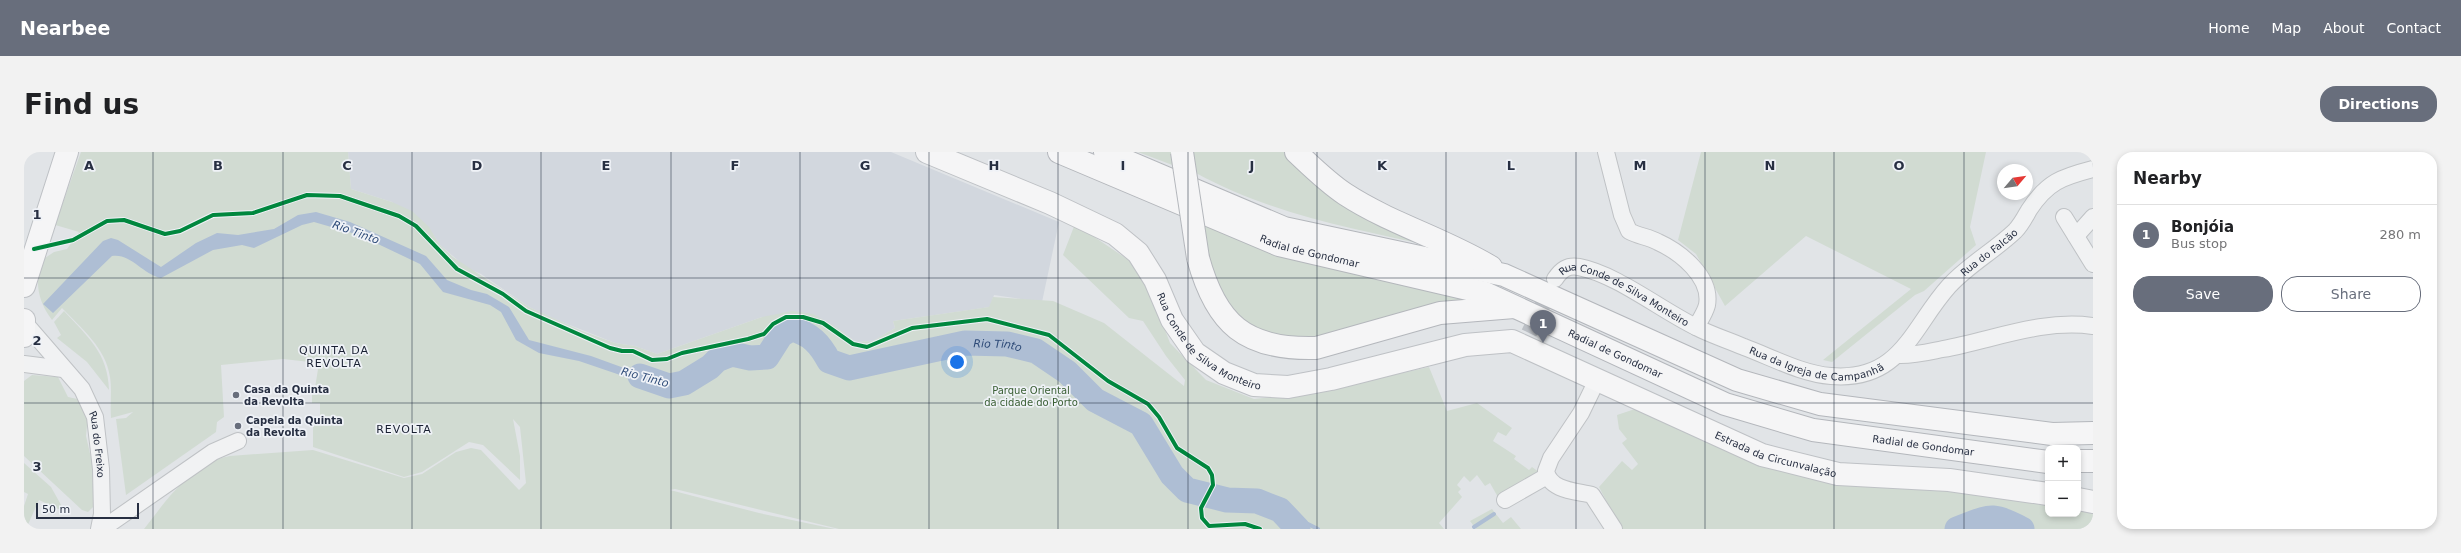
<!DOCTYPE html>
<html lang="en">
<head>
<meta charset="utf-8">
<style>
	:root { --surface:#fff; --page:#f2f2f2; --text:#202124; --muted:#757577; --line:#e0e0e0; --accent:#686e7c }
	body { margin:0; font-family:"DejaVu Sans",sans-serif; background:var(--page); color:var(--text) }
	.controls { position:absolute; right:12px; bottom:12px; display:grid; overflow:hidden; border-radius:8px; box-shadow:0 2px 6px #0003 }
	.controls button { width:36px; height:36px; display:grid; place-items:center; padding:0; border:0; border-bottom:1px solid var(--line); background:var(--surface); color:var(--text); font:20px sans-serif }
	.compass { position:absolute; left:1973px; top:12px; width:36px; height:36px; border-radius:50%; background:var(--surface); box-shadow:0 2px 6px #0003; rotate:61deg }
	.scale { position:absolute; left:12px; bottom:10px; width:103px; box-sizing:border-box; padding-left:4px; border:2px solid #272f42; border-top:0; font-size:11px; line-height:14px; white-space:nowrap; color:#272f42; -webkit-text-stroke:3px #eff2f7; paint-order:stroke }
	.you { position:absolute; left:933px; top:210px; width:14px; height:14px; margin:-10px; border:3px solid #fff; border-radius:50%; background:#1a73e8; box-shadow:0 0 0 6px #1a73e833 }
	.badge { display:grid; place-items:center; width:26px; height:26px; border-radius:50%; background:var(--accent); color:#fff; font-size:13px; font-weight:700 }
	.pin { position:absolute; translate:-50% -33px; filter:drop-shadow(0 1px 2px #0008) }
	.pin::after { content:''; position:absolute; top:21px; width:14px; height:12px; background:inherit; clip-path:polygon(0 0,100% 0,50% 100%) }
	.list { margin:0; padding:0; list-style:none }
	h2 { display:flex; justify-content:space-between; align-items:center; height:52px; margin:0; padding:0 16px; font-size:17px }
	h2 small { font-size:13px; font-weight:400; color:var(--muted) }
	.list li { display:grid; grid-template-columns:26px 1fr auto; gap:12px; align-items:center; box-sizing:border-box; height:60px; padding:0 16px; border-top:1px solid var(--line) }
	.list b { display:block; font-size:15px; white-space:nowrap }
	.list p { margin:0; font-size:13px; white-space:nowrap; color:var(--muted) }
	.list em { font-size:13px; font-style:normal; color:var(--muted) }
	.actions { display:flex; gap:8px; padding:12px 16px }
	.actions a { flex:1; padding:9px 0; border:1px solid var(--accent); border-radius:16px; text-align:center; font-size:14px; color:var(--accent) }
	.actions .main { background:var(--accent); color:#fff }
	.map { position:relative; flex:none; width:2069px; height:377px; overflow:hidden; border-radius:16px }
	header { display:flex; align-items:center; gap:24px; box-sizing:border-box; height:56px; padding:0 20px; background:var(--accent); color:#fff }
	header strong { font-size:19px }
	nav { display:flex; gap:22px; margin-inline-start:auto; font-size:14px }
	.intro { display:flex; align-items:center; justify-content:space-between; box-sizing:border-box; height:96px; padding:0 24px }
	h1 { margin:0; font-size:28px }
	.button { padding:10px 18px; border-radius:16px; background:var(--accent); color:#fff; font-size:14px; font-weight:700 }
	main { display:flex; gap:24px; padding:0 24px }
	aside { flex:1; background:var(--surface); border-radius:16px; box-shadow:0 2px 6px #0003 }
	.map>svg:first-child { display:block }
</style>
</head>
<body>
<header>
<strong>Nearbee</strong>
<nav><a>Home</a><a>Map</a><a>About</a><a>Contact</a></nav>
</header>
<div class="intro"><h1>Find us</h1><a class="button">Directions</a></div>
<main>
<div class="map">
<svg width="2069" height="377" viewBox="0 0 2069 377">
	<rect width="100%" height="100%" fill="#e1e4e7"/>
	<path fill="#d2d7de" d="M 324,0 L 867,0 L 1035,70 L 1018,150 L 970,143 L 966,155 L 869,169 L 871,176 L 849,189 L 832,190 L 812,175 L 738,165 L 633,202 L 611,194 L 591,191 L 533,168 L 505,155 L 457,122 L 443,116 L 416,93 L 409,82 L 368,50 L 327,37 Z"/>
	<path fill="#d1dbd2" d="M 57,0 L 324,0 L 327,37 L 368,50 L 388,59 L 405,75 L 416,93 L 429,105 L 505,155 L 558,179 L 591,191 L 611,194 L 633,202 L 738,165 L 768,159 L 789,162 L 812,175 L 832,190 L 849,189 L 871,176 L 869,169 L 965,155 L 969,145 L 1029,149 L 1080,171 L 1160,234 L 1161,228 L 1142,204 L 1119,169 L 1105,166 L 1039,103 L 1051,72 L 1106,109 L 1128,144 L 1146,191 L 1182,228 L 1230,247 L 1299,239 L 1405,215 L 1423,259 L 1453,251 L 1488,276 L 1482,284 L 1474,280 L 1469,289 L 1492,304 L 1490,307 L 1505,318 L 1508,315 L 1515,320 L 1475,347 L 1466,331 L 1461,334 L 1453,323 L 1446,330 L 1440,324 L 1433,333 L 1437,337 L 1434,340 L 1438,345 L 1415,371 L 1420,377 L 815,377 L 651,337 L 646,338 L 735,361 L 811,377 L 120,377 C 142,349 167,311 206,304 L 289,298 L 380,326 L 398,322 L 432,300 L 447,296 L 457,298 L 495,338 L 502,331 L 496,275 L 489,267 L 496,304 L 496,328 L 459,293 L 445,290 L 398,320 L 380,325 L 289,295 L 289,269 L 296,268 L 296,251 L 288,251 L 288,236 L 291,236 L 295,211 L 259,207 L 197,213 L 200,265 L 193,270 L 192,280 L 102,343 L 92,267 L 102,266 L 109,260 L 87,266 C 86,252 88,238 86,225 C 82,196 57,176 38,156 L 28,168 C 14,149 10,130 18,108 L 30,100 L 43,97 L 55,80 L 28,72 L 37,56 Z
		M 1114,0 L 1149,0 L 1151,14 Z
		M 1168,0 L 1267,0 L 1413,95 C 1330,77 1247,62 1172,21 Z
		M 1677,0 L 1962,0 L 1946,75 L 1952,93 L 1900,139 L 1891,143 L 1808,210 L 1799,208 L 1887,137 L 1782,84 L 1701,154 L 1672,102 L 1654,88 Z
		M 1178,68 L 1455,150 L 1275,190 L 1222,173 L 1199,151 L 1184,123 Z
		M 40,159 C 64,185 84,201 85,238 L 63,210 L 33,186 L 37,183 L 30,170 Z
		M 8,223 L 34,225 L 44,245 L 58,248 L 64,263 L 62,284 L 70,319 L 73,351 L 64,360 L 58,358 L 0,304 L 0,229 Z
		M 1614,256 L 1873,333 L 2024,350 L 2024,362 L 2054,362 L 2054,356 L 2069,359 L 2069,377 L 1597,377 L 1575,335 L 1598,309 L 1608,318 L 1614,312 L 1598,291 L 1603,287 L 1595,277 L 1593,263 Z
		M 0,311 L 27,335 L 41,360 L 15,348 L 2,377 L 0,377 L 0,354 L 4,342 L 0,340 Z
		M 1468,357 L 1479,371 L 1487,365 L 1497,377 L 1452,377 L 1446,369 Z"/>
	<path fill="#aebed4" d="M 292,60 L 326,70 L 402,104 L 423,128 L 447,138 L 463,142 L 485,155 L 505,188 L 567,204 L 633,228 L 645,229 L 653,239 L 646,240 L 555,209 L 515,201 L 492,188 L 477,160 L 466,153 L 419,140 L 396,112 L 335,83 L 290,70 L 278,73 L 230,96 L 218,93 L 189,98 L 137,126 C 118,122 107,101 88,104 L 29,161 L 19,152 L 79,89 L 87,86 L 94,88 L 137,115 L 172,91 L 193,81 L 214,83 L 250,77 L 274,63 Z"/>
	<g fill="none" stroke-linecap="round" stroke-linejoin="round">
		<path stroke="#aebed4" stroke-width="4" d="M 1256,358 L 1294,377
			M 1450,375 L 1470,362"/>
		<g stroke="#aebed4" stroke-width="25">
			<path id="s1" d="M 616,224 L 645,234 L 660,231 L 686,215 L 693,208 L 708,202 L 726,206 L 743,205 L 757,183 L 767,177 C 786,181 796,192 805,209 L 825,216 L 941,191 L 983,192 L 1012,199 L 1043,220 L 1071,248 L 1117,272 L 1148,323 L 1163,338 L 1203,348 L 1233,349 L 1256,358 L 1274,377"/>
			<path d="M 1933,377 C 1966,365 1966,360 1998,377"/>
		</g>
		<path stroke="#bcc0c6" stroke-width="16" stroke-dasharray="16 8" stroke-linecap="butt" d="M 1505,181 L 1528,134"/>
		<defs>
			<g id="minor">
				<path d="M 1582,0 L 1598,63 L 1605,79 C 1614,84 1625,85 1634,90 C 1656,100 1688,125 1683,153 C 1681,161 1676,168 1672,175"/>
				<path d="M 2040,65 L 2069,112"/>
				<path d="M 2052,84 L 2069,65"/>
				<path id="s2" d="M 1531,127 C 1537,118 1543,113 1555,115 C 1592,122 1637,158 1672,175 C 1687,183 1704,188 1720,195 C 1747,205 1778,222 1807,224 C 1877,230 1888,175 1925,134 C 1944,113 1970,99 1991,79 C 1997,73 2001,65 2005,58 C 2023,30 2038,25 2069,17"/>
				<path id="s3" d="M 0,170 L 58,237 L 71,265 L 77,317 L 78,362 L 75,377"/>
				<path d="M 1873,203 C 1889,204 1904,200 1919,197 C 1969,188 2017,167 2069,174"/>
				<path d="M 0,212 L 39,217"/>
				<path d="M 1573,228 L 1557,261 L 1527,306 L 1522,319 C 1526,339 1552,339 1568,343 L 1590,377"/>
				<path d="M 1481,348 L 1523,324"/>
				<path d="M 78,377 L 189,300 L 214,289"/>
			</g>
			<g id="primary">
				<path id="s4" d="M 903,0 L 1026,51 L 1091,82 L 1114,101 L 1131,128 L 1148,168 L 1171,201 L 1200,221 L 1230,233 L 1264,235 L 1307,227 L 1441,193 L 1488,189 L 1738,303 L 1814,322 L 1925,328 L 2024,342"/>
				<path d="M 0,134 L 43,0"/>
				<path d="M 0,168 L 0,184"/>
				<path d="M 2054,347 L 2069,350"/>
			</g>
			<g id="motorway">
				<path id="s5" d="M 1035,0 L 1255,93 L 1461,141 L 1701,252 L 1789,278 L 2024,310"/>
				<path d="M 1081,0 L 1260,76 L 1480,123 L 1713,228 L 1796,252 L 2028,282 L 2069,281"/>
				<path d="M 1272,0 C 1288,15 1303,30 1321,42 C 1367,72 1421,87 1467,115"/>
				<path d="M 1174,106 C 1192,172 1221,198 1292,196 L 1416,161 L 1490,155"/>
				<path d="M 2054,309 L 2069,309"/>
			</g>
		</defs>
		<use href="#minor" stroke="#bfc2c5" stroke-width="18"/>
		<use href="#primary" stroke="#bec1c5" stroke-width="24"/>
		<use href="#motorway" stroke="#b4b7bc" stroke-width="24"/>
		<use href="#minor" stroke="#f1f2f3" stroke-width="16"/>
		<use href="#primary" stroke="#f5f5f6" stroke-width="22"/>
		<use href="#motorway" stroke="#f5f5f6" stroke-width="22"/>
		<defs>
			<path id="motorway-bridge" d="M 1158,0 L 1174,106"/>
		</defs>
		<use href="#motorway-bridge" stroke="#b4b7bc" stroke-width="24" stroke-linecap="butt"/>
		<use href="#motorway-bridge" stroke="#f5f5f6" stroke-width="22"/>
		<defs>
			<path id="cycleway" d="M 10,97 L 49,88 L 83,69 L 100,68 L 141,82 L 156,79 L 189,63 L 229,61 L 283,43 L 316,44 L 375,64 L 392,74 L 433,117 L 479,142 L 502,159 L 586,196 L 598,199 L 609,199 L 628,208 L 643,207 L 658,201 L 724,187 L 740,182 L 749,172 L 762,165 L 779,165 L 799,171 L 829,192 L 843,195 L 888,176 L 963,167 L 1025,183 L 1084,229 L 1124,252 L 1135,265 L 1153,296 L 1184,316 L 1188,323 L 1189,333 L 1177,356 L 1178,366 L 1185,374 L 1221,372 L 1236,377"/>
		</defs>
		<use href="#cycleway" stroke="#eff2f7" stroke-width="6"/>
		<use href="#cycleway" stroke="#00873e" stroke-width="4"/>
	</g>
	<path fill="none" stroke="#272f42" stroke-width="1" stroke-opacity="0.55" d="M 129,0 L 129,377M 259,0 L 259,377M 388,0 L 388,377M 517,0 L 517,377M 647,0 L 647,377M 776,0 L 776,377M 905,0 L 905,377M 1034,0 L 1034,377M 1164,0 L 1164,377M 1293,0 L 1293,377M 1422,0 L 1422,377M 1552,0 L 1552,377M 1681,0 L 1681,377M 1810,0 L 1810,377M 1940,0 L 1940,377M 0,126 L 2069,126M 0,251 L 2069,251"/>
	<g fill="#686e7c" stroke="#eff2f7" stroke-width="1.5">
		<circle cx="212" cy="243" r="4"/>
		<circle cx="214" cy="274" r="4"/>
	</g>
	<g text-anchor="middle" stroke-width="3.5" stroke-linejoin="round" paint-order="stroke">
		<g font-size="10" fill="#272f42" stroke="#eff2f7">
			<text dy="4" stroke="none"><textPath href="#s5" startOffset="270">Radial de Gondomar</textPath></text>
			<text dy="4" stroke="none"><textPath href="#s2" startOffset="515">Rua do Falcão</textPath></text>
			<text dy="4" stroke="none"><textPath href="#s2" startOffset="80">Rua Conde de Silva Monteiro</textPath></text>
			<text dy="4" stroke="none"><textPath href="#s4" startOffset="353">Rua Conde de Silva Monteiro</textPath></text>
			<text dy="4" stroke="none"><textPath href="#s5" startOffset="594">Radial de Gondomar</textPath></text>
			<text dy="4" stroke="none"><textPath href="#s2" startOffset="289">Rua da Igreja de Campanhã</textPath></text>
			<text dy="4" stroke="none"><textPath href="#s3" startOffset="147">Rua do Freixo</textPath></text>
			<text dy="4" stroke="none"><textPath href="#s5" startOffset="918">Radial de Gondomar</textPath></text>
			<text dy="4" stroke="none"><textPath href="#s4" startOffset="969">Estrada da Circunvalação</textPath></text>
		</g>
		<g font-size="10" font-weight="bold" fill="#272f42" stroke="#eff2f7" text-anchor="start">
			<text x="220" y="241">Casa da Quinta<tspan x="220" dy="12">da Revolta</tspan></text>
			<text x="222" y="272">Capela da Quinta<tspan x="222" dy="12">da Revolta</tspan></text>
		</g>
		<g font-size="10" fill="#395e33" stroke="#eff2f7">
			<text x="1007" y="242">Parque Oriental<tspan x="1007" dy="12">da cidade do Porto</tspan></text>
		</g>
		<g font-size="11" font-style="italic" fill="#2e4b78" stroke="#eff2f7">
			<text transform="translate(332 80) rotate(20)" y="4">Rio Tinto</text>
			<text dy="4" stroke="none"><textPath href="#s1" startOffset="400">Rio Tinto</textPath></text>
			<text transform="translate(621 225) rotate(15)" y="4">Rio Tinto</text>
		</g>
		<g font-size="11" letter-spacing="1" fill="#192032" stroke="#eff2f7">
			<text x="310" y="202">QUINTA DA<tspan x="310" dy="13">REVOLTA</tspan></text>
			<text x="380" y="281">REVOLTA</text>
		</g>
	</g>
	<g font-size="13" text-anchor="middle" font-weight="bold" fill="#272f42" stroke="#eff2f7" stroke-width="3.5" stroke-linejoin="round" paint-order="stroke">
		<text x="65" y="18">A</text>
		<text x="194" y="18">B</text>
		<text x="323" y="18">C</text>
		<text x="453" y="18">D</text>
		<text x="582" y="18">E</text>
		<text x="711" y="18">F</text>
		<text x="841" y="18">G</text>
		<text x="970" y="18">H</text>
		<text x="1099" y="18">I</text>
		<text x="1228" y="18">J</text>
		<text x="1358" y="18">K</text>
		<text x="1487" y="18">L</text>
		<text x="1616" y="18">M</text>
		<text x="1746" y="18">N</text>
		<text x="1875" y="18">O</text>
		<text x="13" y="67">1</text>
		<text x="13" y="193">2</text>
		<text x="13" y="319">3</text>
	</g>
</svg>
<div class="controls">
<button>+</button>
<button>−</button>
</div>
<svg class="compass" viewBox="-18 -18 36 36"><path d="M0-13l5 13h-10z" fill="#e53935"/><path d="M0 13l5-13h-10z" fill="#757577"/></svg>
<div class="scale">50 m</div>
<div class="you"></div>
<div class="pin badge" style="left:1519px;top:191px">1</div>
</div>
<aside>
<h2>Nearby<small></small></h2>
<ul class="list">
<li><span class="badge">1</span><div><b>Bonjóia</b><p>Bus stop</p></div><em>280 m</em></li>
</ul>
<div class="actions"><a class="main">Save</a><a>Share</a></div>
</aside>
</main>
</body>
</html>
